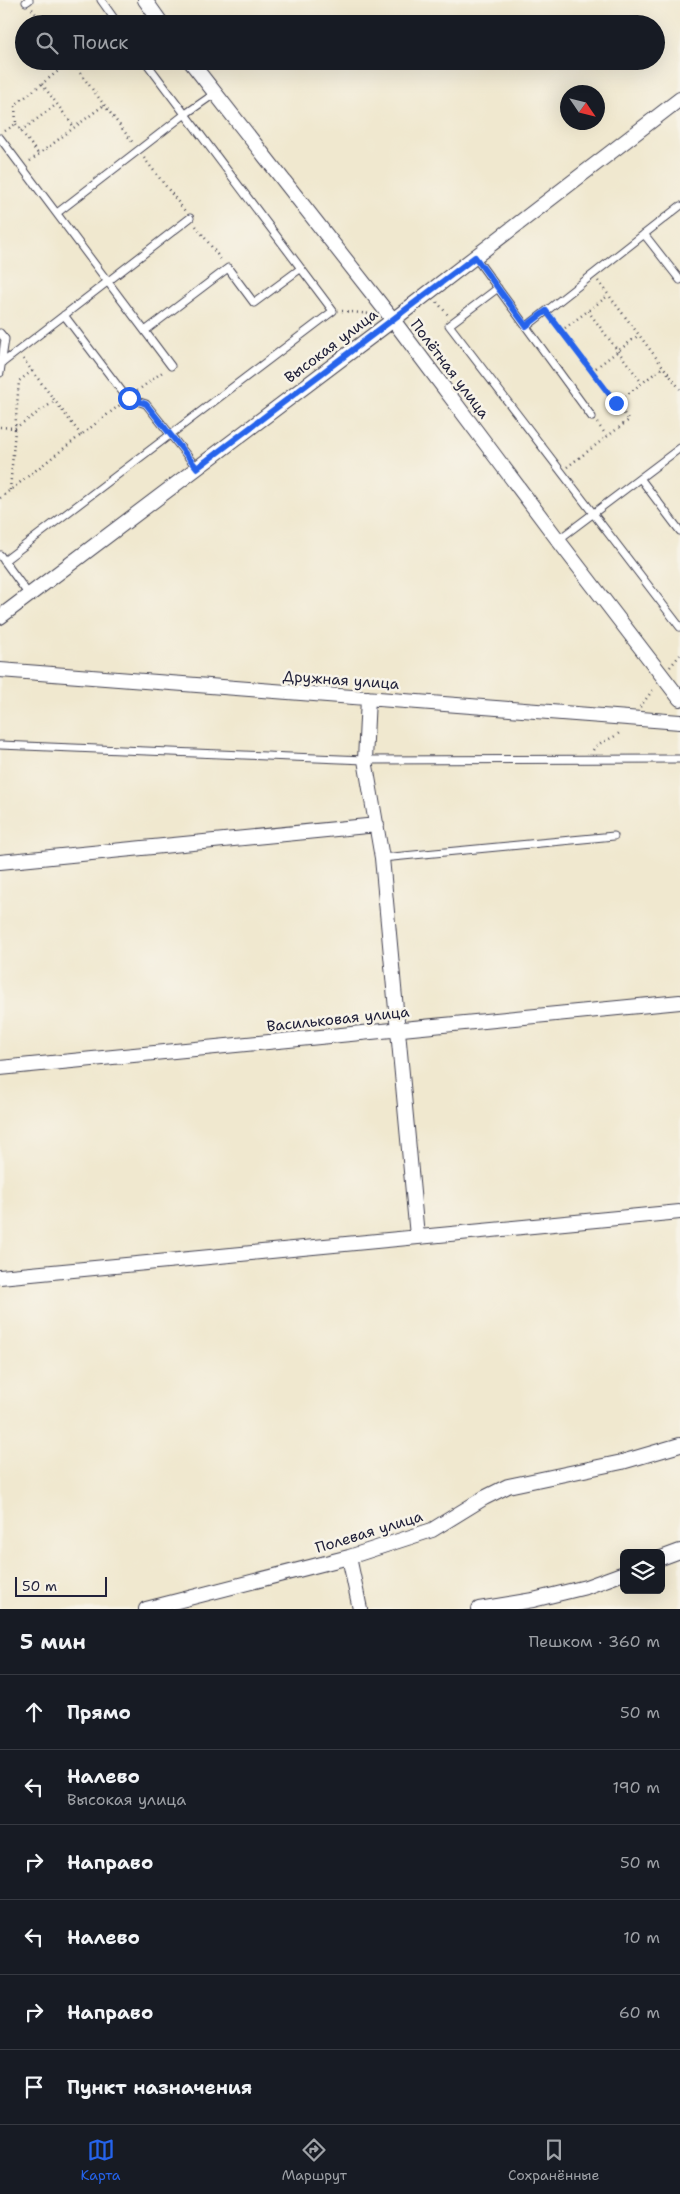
<!DOCTYPE html>
<html lang="ru">
<head>
<meta charset="utf-8">
<style>
	:root { --surface:#171b24; --page:#242831; --text:#f1f3f6; --muted:#9ea1a6; --line:#363941; --accent:#2563eb }
	body { margin:0; font-family:"Shantell Sans",sans-serif; background:var(--page); color:var(--text) }
	.controls { position:absolute; right:15px; bottom:15px; display:grid; overflow:hidden; border-radius:8px; box-shadow:0 5px 20px #0002 }
	.controls button { width:45px; height:45px; display:grid; place-items:center; padding:0; border:0; border-bottom:1px solid var(--line); background:var(--surface); color:var(--text); font:25px sans-serif }
	.compass { position:absolute; left:560px; top:85px; width:45px; height:45px; border-radius:50%; background:var(--surface); box-shadow:0 5px 20px #0002; rotate:125deg }
	.scale { position:absolute; left:15px; bottom:12px; width:92px; box-sizing:border-box; padding-left:5px; border:2px solid #22223b; border-top:0; font-size:14px; line-height:18px; white-space:nowrap; color:#22223b; -webkit-text-stroke:4px #f7f3e8; paint-order:stroke }
	.stop { position:absolute; width:15px; height:15px; margin:-11px; border:4px solid #2563eb; border-radius:50%; background:#fff }
	.stop.end { background:#2563eb; border-color:#fff; box-shadow:0 1px 5px #0008 }
	.list { margin:0; padding:0; list-style:none }
	h2 { display:flex; justify-content:space-between; align-items:center; height:65px; margin:0; padding:0 20px; font-size:21px }
	h2 small { font-size:16px; font-weight:400; color:var(--muted) }
	.list li { display:grid; grid-template-columns:32px 1fr auto; gap:15px; align-items:center; box-sizing:border-box; height:75px; padding:0 20px; border-top:1px solid var(--line) }
	.list b { display:block; font-size:19px; white-space:nowrap }
	.list p { margin:0; font-size:16px; white-space:nowrap; color:var(--muted) }
	.list em { font-size:16px; font-style:normal; color:var(--muted) }
	.icon { flex:none; width:28px; height:28px; fill:none; stroke:currentColor; stroke-width:2; stroke-linecap:round; stroke-linejoin:round }
	.map { position:relative; flex:none; width:680px; height:1609px; overflow:hidden }
	.search { position:absolute; background:var(--surface); box-shadow:0 5px 20px #0002; left:15px; right:15px; top:15px; height:55px; display:flex; align-items:center; gap:12px; box-sizing:border-box; padding:0 18px; border-radius:28px; color:var(--muted); font-size:19px }
	.sheet { height:515px; background:var(--surface) }
	nav { display:flex; justify-content:space-around; align-items:center; box-sizing:border-box; height:70px; border-top:1px solid var(--line); background:var(--surface); font-size:14px; color:var(--muted) }
	nav a { display:grid; justify-items:center; gap:2px }
	nav .on { color:var(--accent) }
	.map>svg:first-child { display:block }
</style>
</head>
<body>
<div class="map">
<svg width="680" height="1609" viewBox="0 0 680 1609">
	<rect width="100%" height="100%" fill="#f7f3e8"/>
	<filter id="ink" filterUnits="userSpaceOnUse"><feTurbulence type="fractalNoise" baseFrequency=".02" numOctaves="2"/><feDisplacementMap in="SourceGraphic" scale="10" xChannelSelector="R" yChannelSelector="G"/><feConvolveMatrix kernelMatrix="1 2 1 2 8 2 1 2 1" color-interpolation-filters="sRGB"/></filter>
	<filter id="wash" filterUnits="userSpaceOnUse"><feTurbulence type="fractalNoise" baseFrequency=".0096" numOctaves="4" result="noise"/><feDisplacementMap in="SourceGraphic" scale="20" xChannelSelector="R" yChannelSelector="G"/><feGaussianBlur stdDeviation="1.12" result="paint"/><feColorMatrix in="noise" values="0 0 0 0 0 0 0 0 0 0 0 0 0 0 0 0 0 1.4 0 .05"/><feComposite in="paint" operator="in"/></filter>
	<g filter="url(#wash)">
		<rect width="100%" height="100%" fill="#f0e8cf"/>
	</g>
	<g filter="url(#ink)">
		<g fill="none" stroke-linecap="round" stroke-linejoin="round">
			<defs>
				<path id="service" d="M 101,0 L 118,24
					M 26,2 L 29,0
					M 0,138 L 171,366
					M 57,213 L 184,115 L 214,94
					M 644,234 L 680,280
					M 475,257 L 592,417
					M 498,288 L 449,325 L 680,627
					M 64,315 L 127,398 L 146,404 L 197,468
					M 526,327 L 680,206
					M 145,331 L 228,268 L 254,303 L 300,269
					M 0,333 L 5,339 L 0,373
					M 1,364 L 190,218
					M 640,478 L 680,531
					M 558,540 L 680,448
					M 0,555 L 29,595
					M 4,561 L 333,311 L 145,61
					M 0,745 L 365,760 L 680,759
					M 382,858 L 614,836"/>
				<path id="minor" d="M 145,0 L 162,24
					M 190,61 L 393,320 L 558,540 L 680,699
					M 0,617 L 393,320 L 680,99
					M 0,670 L 680,722
					M 368,698 L 365,760 L 382,858 L 417,1236
					M 0,862 L 377,825
					M 0,1068 L 680,1002
					M 0,1277 L 680,1212
					M 349,1557 L 360,1609
					M 661,1558 L 680,1551
					M 146,1609 L 349,1557 L 432,1530 L 484,1498 L 508,1486 L 622,1462 L 680,1445
					M 479,1609 L 533,1600 L 586,1587 L 624,1573"/>
			</defs>
			<use href="#service" stroke="#414051" stroke-width="9"/>
			<use href="#minor" stroke="#414051" stroke-width="16"/>
			<path stroke="#414051" stroke-width="2.5" stroke-dasharray="1 4" stroke-linecap="butt" d="M 32,9 L 43,24
				M 71,61 L 133,143
				M 42,84 L 74,127
				M 16,124 L 39,155
				M 5,131 L 16,124 L 15,105 L 71,61
				M 21,131 L 57,104
				M 144,158 L 185,211
				M 30,161 L 104,105
				M 196,226 L 222,261
				M 598,281 L 680,389
				M 437,302 L 448,315
				M 342,311 L 371,314
				M 588,311 L 642,383
				M 552,318 L 616,403
				M 561,331 L 609,295
				M 23,359 L 81,435
				M 592,371 L 639,335
				M 137,391 L 165,370
				M 597,423 L 607,436
				M 0,427 L 15,428 L 55,401
				M 567,467 L 629,420 L 616,403 L 663,367
				M 10,490 L 19,381 L 32,371
				M 0,498 L 121,404
				M 670,667 L 680,655
				M 640,707 L 655,687
				M 593,750 C 599,740 614,740 621,731"/>
			<use href="#service" stroke="#fff" stroke-width="7"/>
			<use href="#minor" stroke="#fff" stroke-width="14"/>
		</g>
	</g>
	<g fill="none" stroke-linecap="round" stroke-linejoin="round" filter="url(#ink)">
		<path stroke="#2563eb" stroke-width="6" d="M 129,398 L 146,404 L 197,468 L 475,257 L 526,326 L 546,311 L 616,403"/>
	</g>
	<g text-anchor="middle" stroke-width="5" stroke-linejoin="round" paint-order="stroke">
		<g font-size="15" fill="#22223b" stroke="#f7f3e8">
			<text transform="translate(331 346) rotate(-37)" y="5">Высокая улица</text>
			<text transform="translate(450 369) rotate(53)" y="5">Полётная улица</text>
			<text transform="translate(341 680) rotate(4)" y="5">Дружная улица</text>
			<text transform="translate(338 1019) rotate(-6)" y="5">Васильковая улица</text>
			<text transform="translate(369 1532) rotate(-17)" y="5">Полевая улица</text>
		</g>
	</g>
</svg>
<div class="controls">
<button><svg class="icon" aria-label="layers" viewBox="0 0 24 24"><path d="M12 4l9 5-9 5-9-5zM3 14l9 5 9-5"/></svg></button>
</div>
<svg class="compass" viewBox="-18 -18 36 36"><path d="M0-13l5 13h-10z" fill="#e53935"/><path d="M0 13l5-13h-10z" fill="#9ea1a6"/></svg>
<div class="scale">50 m</div>
<div class="stop" style="left:129px;top:398px"></div>
<div class="stop end" style="left:616px;top:403px"></div>
<div class="search"><svg class="icon" aria-label="search" viewBox="0 0 24 24"><circle cx="10" cy="10" r="6"/><path d="M15 15l6 6"/></svg>Поиск</div>
</div>
<section class="sheet">
<h2>5 мин<small>Пешком · 360 m</small></h2>
<ul class="list">
<li><svg class="icon" aria-label="ahead" viewBox="0 0 24 24"><path d="M12 20V5M6 11l6-6 6 6"/></svg><div><b>Прямо</b></div><em>50 m</em></li>
<li><svg class="icon" aria-label="left" viewBox="0 0 24 24"><path d="M17 20v-9H6M10 6l-5 5 5 5"/></svg><div><b>Налево</b><p>Высокая улица</p></div><em>190 m</em></li>
<li><svg class="icon" aria-label="right" viewBox="0 0 24 24"><path d="M7 20v-9h11M14 6l5 5-5 5"/></svg><div><b>Направо</b></div><em>50 m</em></li>
<li><svg class="icon" aria-label="left" viewBox="0 0 24 24"><path d="M17 20v-9H6M10 6l-5 5 5 5"/></svg><div><b>Налево</b></div><em>10 m</em></li>
<li><svg class="icon" aria-label="right" viewBox="0 0 24 24"><path d="M7 20v-9h11M14 6l5 5-5 5"/></svg><div><b>Направо</b></div><em>60 m</em></li>
<li><svg class="icon" aria-label="arrive" viewBox="0 0 24 24"><path d="M6 21V4h12l-3 4 3 4H6"/></svg><div><b>Пункт назначения</b></div></li>
</ul>
</section>
<nav>
<a class="on"><svg class="icon" aria-label="map" viewBox="0 0 24 24"><path d="M3 6l6-2 6 2 6-2v14l-6 2-6-2-6 2zM9 4v14M15 6v14"/></svg>Карта</a>
<a><svg class="icon" aria-label="directions" viewBox="0 0 24 24"><path d="M12 3l9 9-9 9-9-9zM9 14v-3h6M13 9l2 2-2 2"/></svg>Маршрут</a>
<a><svg class="icon" aria-label="saved" viewBox="0 0 24 24"><path d="M7 4h10v16l-5-4-5 4z"/></svg>Сохранённые</a>
</nav>
</body>
</html>
